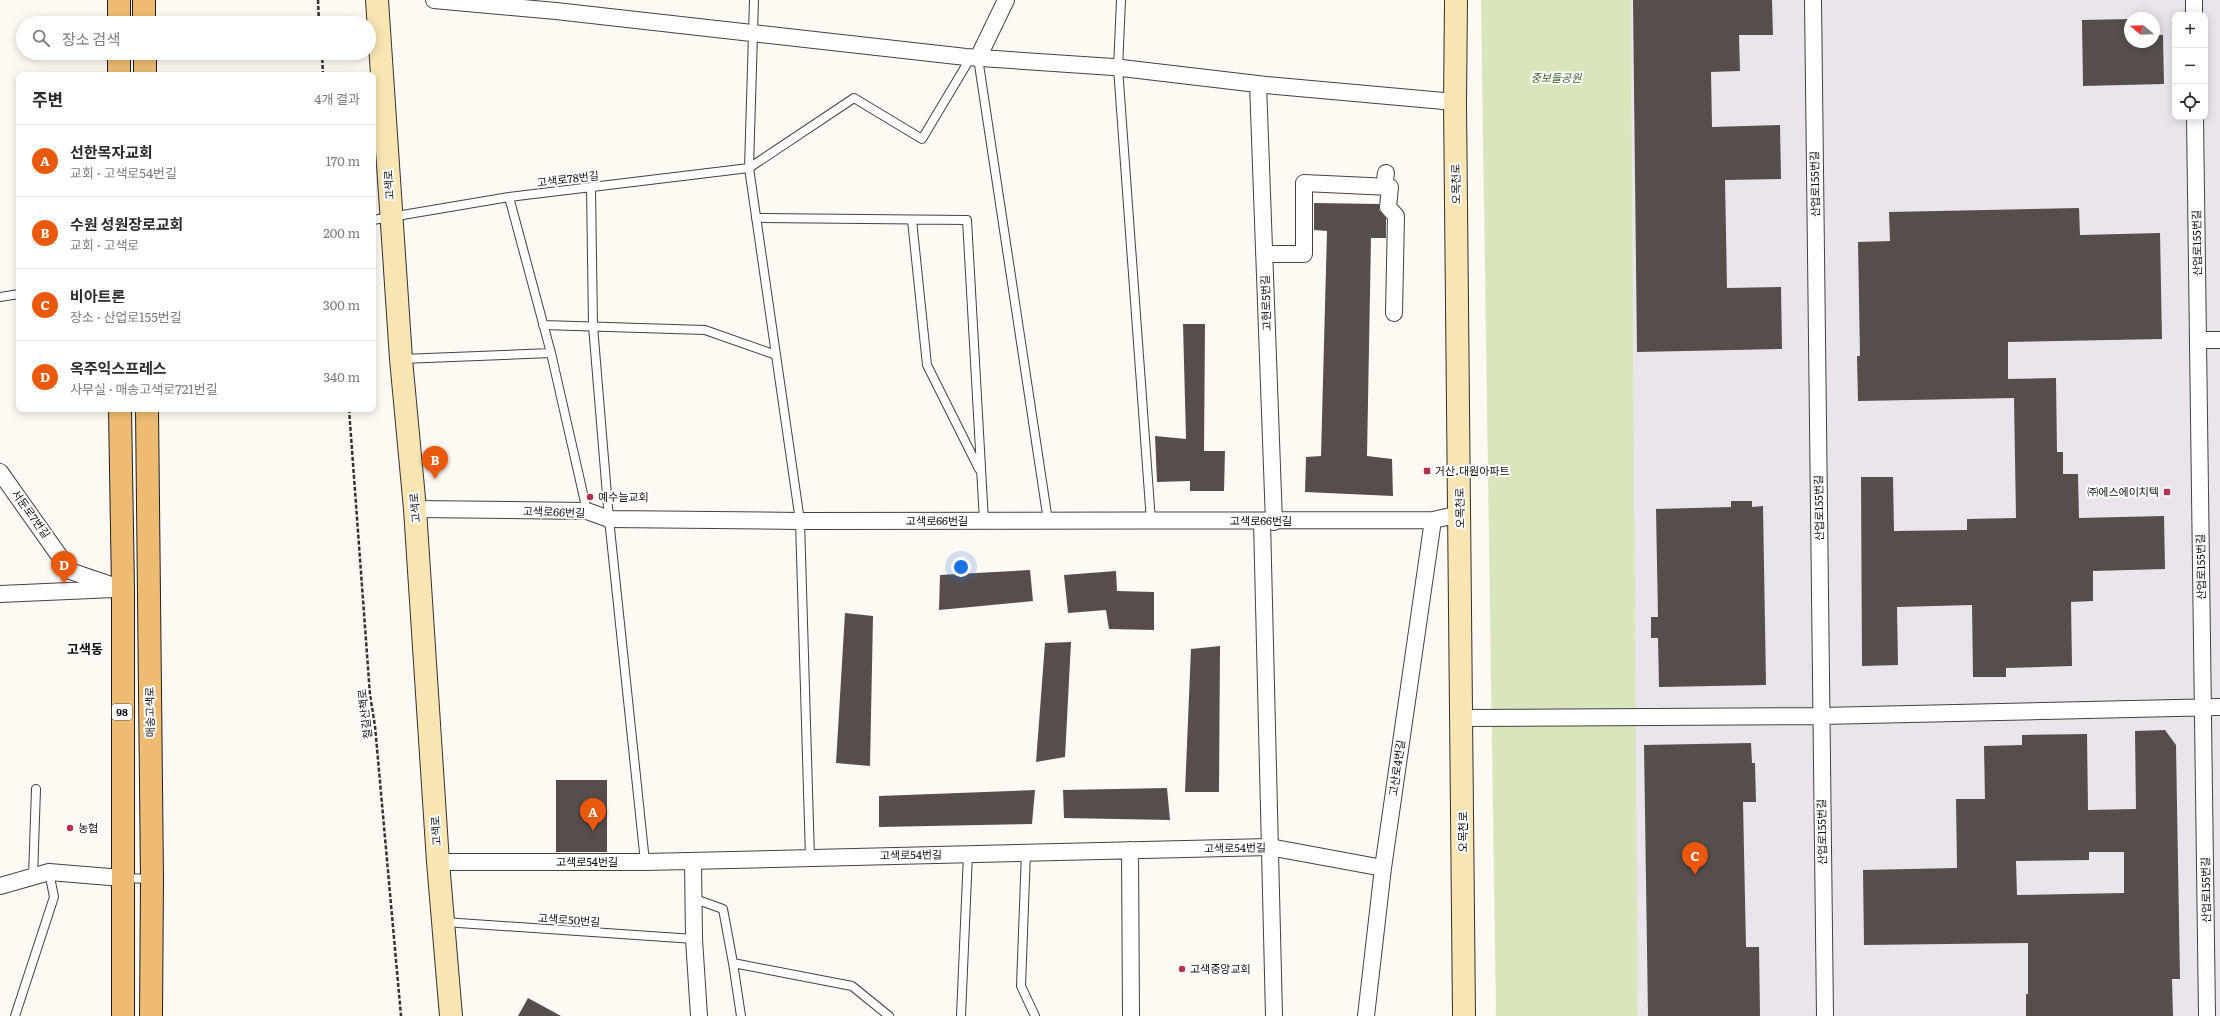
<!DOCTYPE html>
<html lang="ko">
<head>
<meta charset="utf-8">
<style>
	:root { --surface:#fff; --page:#f2f2f3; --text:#2b2b33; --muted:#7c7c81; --line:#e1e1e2; --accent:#ea580c }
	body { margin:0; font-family:Literata,"Noto Sans KR",serif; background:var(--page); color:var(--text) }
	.controls { position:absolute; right:12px; top:12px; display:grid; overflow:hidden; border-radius:8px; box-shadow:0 2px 10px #0003 }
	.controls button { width:36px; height:36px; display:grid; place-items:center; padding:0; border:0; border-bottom:1px solid var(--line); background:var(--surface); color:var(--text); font:20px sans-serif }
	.compass { position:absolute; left:2124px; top:12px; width:36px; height:36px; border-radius:50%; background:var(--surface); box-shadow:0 2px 10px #0003; rotate:289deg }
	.you { position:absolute; left:961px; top:567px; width:14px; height:14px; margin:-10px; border:3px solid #fff; border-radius:50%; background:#1a73e8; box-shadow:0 0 0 6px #1a73e833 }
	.badge { display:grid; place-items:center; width:26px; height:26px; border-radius:50%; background:var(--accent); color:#fff; font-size:13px; font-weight:700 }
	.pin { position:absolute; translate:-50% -33px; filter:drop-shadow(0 1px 2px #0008) }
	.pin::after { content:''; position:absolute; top:21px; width:14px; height:12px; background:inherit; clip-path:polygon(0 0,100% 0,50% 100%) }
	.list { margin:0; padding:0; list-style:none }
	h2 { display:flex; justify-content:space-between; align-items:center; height:52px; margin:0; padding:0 16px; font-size:17px }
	h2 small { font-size:13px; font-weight:400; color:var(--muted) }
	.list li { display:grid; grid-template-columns:26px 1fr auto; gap:12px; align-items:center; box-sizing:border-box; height:72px; padding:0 16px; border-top:1px solid var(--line) }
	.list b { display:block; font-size:15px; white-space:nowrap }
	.list p { margin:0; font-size:13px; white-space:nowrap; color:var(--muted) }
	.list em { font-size:13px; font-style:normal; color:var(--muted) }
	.icon { flex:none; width:22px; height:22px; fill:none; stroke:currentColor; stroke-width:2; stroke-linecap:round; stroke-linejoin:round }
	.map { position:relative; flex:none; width:2220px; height:1016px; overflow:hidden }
	.search { position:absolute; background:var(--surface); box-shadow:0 2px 10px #0003; left:16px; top:16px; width:360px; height:44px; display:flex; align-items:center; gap:10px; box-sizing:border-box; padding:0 14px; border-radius:22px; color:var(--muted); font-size:15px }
	.panel { position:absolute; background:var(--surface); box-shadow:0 2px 10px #0003; left:16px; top:72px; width:360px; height:340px; border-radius:8px }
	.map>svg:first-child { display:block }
</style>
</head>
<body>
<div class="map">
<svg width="2220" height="1016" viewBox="0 0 2220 1016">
	<rect width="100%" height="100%" fill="#fef9f2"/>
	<path fill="#eae4ec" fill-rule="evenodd" d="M 1631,0 L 2220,0 L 2220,1016 L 1638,1016 ZM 2175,15 L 2205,15 L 2205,117 L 2175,117 ZM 2130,18 L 2154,18 L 2154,42 L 2130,42 Z"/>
	<path fill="#d9e6bd" d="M 1481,0 L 1631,0 L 1638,1016 L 1496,1016 Z"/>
	<path fill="#574e4c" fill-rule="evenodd" d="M 1633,0 L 1772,0 L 1773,35 L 1739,35 L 1740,71 L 1711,72 L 1712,127 L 1780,125 L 1781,179 L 1725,180 L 1727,288 L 1781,287 L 1782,349 L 1637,352 Z
		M 2130,19 L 2130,42 L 2154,42 L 2154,35 L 2163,35 L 2164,84 L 2083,86 L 2082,20 Z
		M 1314,203 L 1379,204 L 1379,210 L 1386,218 L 1386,238 L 1371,238 L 1367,456 L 1392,459 L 1393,496 L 1305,492 L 1306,457 L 1321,456 L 1327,231 L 1314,230 Z
		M 2079,208 L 2080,235 L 2160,233 L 2162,339 L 2008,342 L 2008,379 L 2056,378 L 2057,452 L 2063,452 L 2063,474 L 2078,474 L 2079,518 L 2164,516 L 2165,569 L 2093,571 L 2093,601 L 2071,602 L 2072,666 L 2006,668 L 2006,677 L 1973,677 L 1972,605 L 1897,607 L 1898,665 L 1862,666 L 1861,477 L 1893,477 L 1894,531 L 1967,530 L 1967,519 L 2016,518 L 2014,398 L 1858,401 L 1857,356 L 1860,356 L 1858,242 L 1890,241 L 1889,212 Z
		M 1183,324 L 1205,324 L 1204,451 L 1225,451 L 1224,491 L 1190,491 L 1190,481 L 1157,482 L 1155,436 L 1186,439 Z
		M 1731,501 L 1752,501 L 1752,507 L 1763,506 L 1766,685 L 1659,687 L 1658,638 L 1651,638 L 1651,617 L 1658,617 L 1656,509 L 1731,507 Z
		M 1030,570 L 1033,601 L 939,610 L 940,575 Z
		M 1116,571 L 1117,591 L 1154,592 L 1154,630 L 1109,629 L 1106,610 L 1068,613 L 1064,575 Z
		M 845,613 L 873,616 L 870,766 L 836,763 Z
		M 1071,642 L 1065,757 L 1036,762 L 1045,643 Z
		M 1220,646 L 1219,792 L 1185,792 L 1191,649 Z
		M 2165,730 L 2176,745 L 2180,979 L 2172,979 L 2173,1016 L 2026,1016 L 2026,994 L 2028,994 L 2028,943 L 1864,945 L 1863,870 L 1957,868 L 1956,799 L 1985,799 L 1984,746 L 2022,745 L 2022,735 L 2087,734 L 2088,810 L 2136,809 L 2135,731 ZM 2089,852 L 2124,852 L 2124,893 L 2017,895 L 2016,861 L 2089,860 Z
		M 1751,743 L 1752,763 L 1755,763 L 1756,802 L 1743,802 L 1746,947 L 1759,947 L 1760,1016 L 1648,1016 L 1644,745 Z
		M 556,780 L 607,780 L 607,852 L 556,852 Z
		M 1167,788 L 1170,820 L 1064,818 L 1063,790 Z
		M 1035,790 L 1032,824 L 879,827 L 879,796 Z
		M 528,998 L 561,1016 L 518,1016 Z"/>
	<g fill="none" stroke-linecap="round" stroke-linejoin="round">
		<defs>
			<path id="lane" d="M 754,0 L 749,168 L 800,521 L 810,858
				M 1121,0 L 1118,68 L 1151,521
				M 978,58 L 1048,521
				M 591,187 L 593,326 L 609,519 L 645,862
				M 509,197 L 551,353 L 587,511
				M 756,218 L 967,220 L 984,521
				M 373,220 L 509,197 L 749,168 L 854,98 L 922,139 L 971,57
				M 912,220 L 927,365 L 979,469
				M 0,297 L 19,294
				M 543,325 L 705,330 L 776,355
				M 402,359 L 551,353
				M 1026,852 L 1021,986 L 1035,1016
				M 33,877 L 36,789
				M 125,878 L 151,879
				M 695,899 L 723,909 L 733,963
				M 444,922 L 694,939
				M 15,1016 L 54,897 L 49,872
				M 741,1016 L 733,963 L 852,986 L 889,1016
				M 961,1016 L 968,854"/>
			<path id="street" d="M 434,0 L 556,11 L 966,57 L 1113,67 L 1266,85 L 1455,102
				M 1813,0 L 1825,1016
				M 2194,0 L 2194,15
				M 978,58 L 1006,0
				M 1258,84 L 1274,522
				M 2195,117 L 2207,1016
				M 1384,187 L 1386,173
				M 1264,254 L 1304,254 L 1304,183 L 1390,187 L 1388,207 L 1396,216 L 1394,313
				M 2198,340 L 2220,340
				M 0,472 L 70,571 L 123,589
				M 415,509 L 587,511 L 609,519 L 800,521 L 1433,520 L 1460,514
				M 1262,521 L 1274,1016
				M 0,594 L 114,589
				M 1462,718 L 1821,716 L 2220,707
				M 1130,850 L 1131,1016
				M 693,861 L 694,939 L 699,1016
				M 438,862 L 645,862 L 1270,847 L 1383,868
				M 0,886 L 49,872 L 122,878
				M 1366,1016 L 1383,868 L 1433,520"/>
			<path id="secondary" d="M 377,0 L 401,359 L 415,509 L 438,862 L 451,1016
				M 1456,0 L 1455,102 L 1464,1016"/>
			<path id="primary" d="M 144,0 L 144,23
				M 119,23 L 119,0
				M 145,53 L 145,75
				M 119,75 L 119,53
				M 120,409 L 123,589 L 123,1016
				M 147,409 L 152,879 L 151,1016"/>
		</defs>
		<use href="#lane" stroke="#424242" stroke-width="10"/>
		<use href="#street" stroke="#424242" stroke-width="18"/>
		<use href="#secondary" stroke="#313131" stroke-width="24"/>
		<use href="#primary" stroke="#202020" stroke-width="24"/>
		<path stroke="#313131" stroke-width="2.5" stroke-dasharray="4 2" stroke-linecap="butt" d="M 318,0 L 319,23
			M 322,53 L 323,75
			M 349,409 L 370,695 L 375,726 L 401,1016"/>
		<use href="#lane" stroke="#fff" stroke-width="8"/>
		<use href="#street" stroke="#fff" stroke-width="16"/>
		<use href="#secondary" stroke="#f8e5b2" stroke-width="22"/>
		<use href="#primary" stroke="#edbc72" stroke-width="22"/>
	</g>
	<g fill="#b4324d" stroke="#fff" stroke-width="1.5">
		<rect x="1423" y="467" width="8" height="8" rx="2"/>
		<rect x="2163" y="488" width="8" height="8" rx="2"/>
		<circle cx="590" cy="497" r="4"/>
		<circle cx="70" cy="828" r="4"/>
		<circle cx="1182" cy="969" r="4"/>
	</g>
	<g text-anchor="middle" stroke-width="4" stroke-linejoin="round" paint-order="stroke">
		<rect fill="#fff" stroke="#575757" stroke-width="1" x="112" y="704" width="20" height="16" rx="3"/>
		<g font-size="10" font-weight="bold" fill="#0f0f0f">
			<text x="122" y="716">98</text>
		</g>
		<g font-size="11" font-style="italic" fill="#3b6224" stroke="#fff">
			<text x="1556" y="82">중보들공원</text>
		</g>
		<g font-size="11" fill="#0f0f0f" stroke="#fff">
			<text transform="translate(568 179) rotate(-7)" y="4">고색로78번길</text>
			<text transform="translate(1456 184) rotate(-91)" y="4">오목천로</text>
			<text transform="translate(1815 184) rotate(-91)" y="4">산업로155번길</text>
			<text transform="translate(389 185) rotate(-94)" y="4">고색로</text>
			<text transform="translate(2197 243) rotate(-91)" y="4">산업로155번길</text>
			<text transform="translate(1266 303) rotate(-92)" y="4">고현로5번길</text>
			<text transform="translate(415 508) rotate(-95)" y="4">고색로</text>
			<text transform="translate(1460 508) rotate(-91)" y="4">오목천로</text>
			<text transform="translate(1819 508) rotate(-91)" y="4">산업로155번길</text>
			<text transform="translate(554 512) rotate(2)" y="4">고색로66번길</text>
			<text transform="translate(31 514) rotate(54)" y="4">서둔로7번길</text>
			<text x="937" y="525">고색로66번길</text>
			<text x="1261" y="525">고색로66번길</text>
			<text transform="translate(2201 567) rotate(-91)" y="4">산업로155번길</text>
			<text transform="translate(150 712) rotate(-91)" y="4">매송고색로</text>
			<text transform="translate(365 714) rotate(-97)" y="4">철길산책로</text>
			<text transform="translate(1397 768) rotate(-82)" y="4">고산로4번길</text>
			<text transform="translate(436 831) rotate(-94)" y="4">고색로</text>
			<text transform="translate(1463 832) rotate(-90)" y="4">오목천로</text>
			<text transform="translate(1822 832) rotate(-91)" y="4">산업로155번길</text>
			<text transform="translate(1235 848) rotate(-1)" y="4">고색로54번길</text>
			<text transform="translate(911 855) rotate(-1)" y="4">고색로54번길</text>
			<text x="587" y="866">고색로54번길</text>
			<text transform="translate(2206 890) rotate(-91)" y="4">산업로155번길</text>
			<text transform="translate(569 920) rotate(4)" y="4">고색로50번길</text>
		</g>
		<g font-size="11" fill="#0f0f0f" stroke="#fff" text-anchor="start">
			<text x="1435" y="475">거산.대원아파트</text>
			<text x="2159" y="496" text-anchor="end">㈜에스에이치텍</text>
			<text x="598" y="501">예수늘교회</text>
			<text x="78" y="832">농협</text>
			<text x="1190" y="973">고색중앙교회</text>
		</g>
		<g font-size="13" font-weight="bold" fill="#0f0f0f" stroke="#fff">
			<text x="85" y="654">고색동</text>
		</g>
	</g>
</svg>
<div class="controls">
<button>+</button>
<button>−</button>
<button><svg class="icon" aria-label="locate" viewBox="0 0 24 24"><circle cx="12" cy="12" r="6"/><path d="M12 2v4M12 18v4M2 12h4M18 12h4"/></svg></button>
</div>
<svg class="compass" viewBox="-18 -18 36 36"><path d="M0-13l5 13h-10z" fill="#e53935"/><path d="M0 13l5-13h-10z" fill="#7c7c81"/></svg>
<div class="you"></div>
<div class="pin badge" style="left:593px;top:831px">A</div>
<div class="pin badge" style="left:435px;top:479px">B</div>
<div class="pin badge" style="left:1695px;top:875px">C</div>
<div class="pin badge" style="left:64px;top:584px">D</div>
<div class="search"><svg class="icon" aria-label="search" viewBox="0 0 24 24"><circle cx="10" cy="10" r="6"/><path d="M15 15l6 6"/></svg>장소 검색</div>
<section class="panel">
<h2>주변<small>4개 결과</small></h2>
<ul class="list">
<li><span class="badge">A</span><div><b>선한목자교회</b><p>교회 · 고색로54번길</p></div><em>170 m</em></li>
<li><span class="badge">B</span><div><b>수원 성원장로교회</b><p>교회 · 고색로</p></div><em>200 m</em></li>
<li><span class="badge">C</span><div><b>비아트론</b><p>장소 · 산업로155번길</p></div><em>300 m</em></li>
<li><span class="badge">D</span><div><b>옥주익스프레스</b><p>사무실 · 매송고색로721번길</p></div><em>340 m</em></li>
</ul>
</section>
</div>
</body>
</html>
